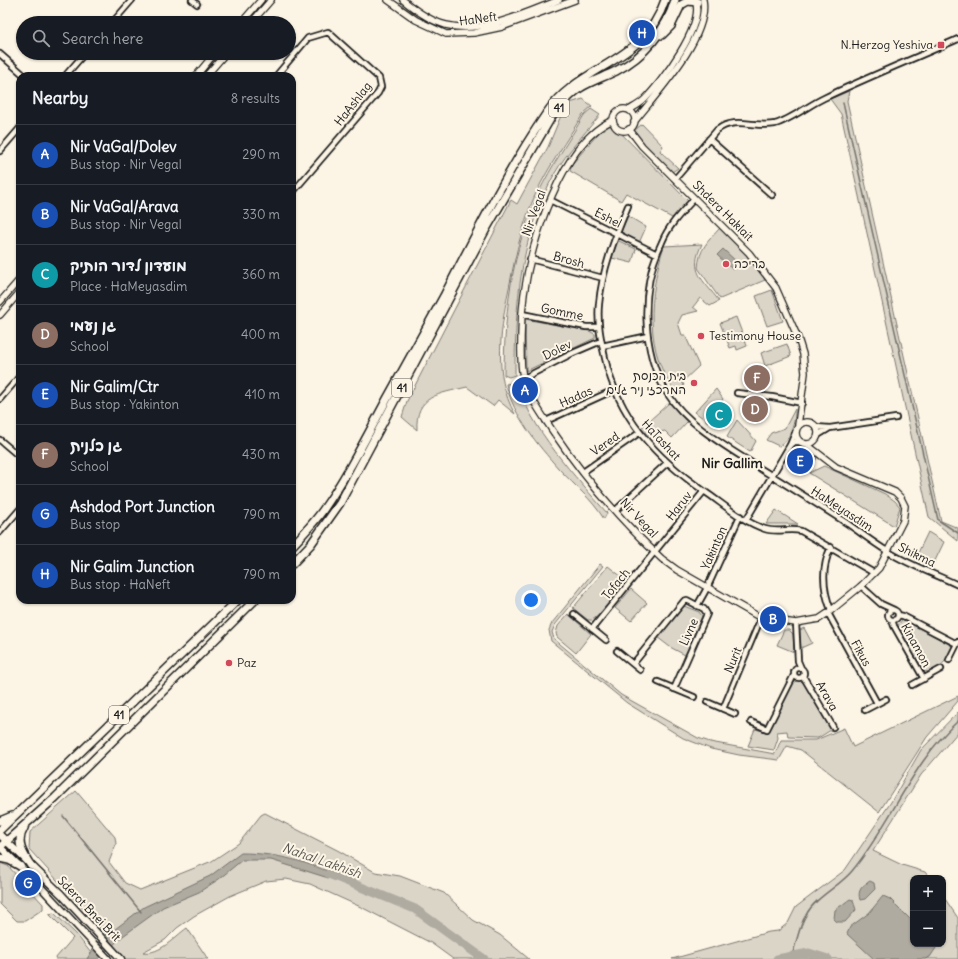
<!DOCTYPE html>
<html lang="en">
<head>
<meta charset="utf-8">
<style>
	:root { --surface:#171b24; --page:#242831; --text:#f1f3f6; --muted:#9ea1a6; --line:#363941; --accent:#d1495b }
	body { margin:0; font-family:Delius,"Playpen Sans Hebrew",sans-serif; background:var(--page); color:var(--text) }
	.controls { position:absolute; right:12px; bottom:12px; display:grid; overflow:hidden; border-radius:8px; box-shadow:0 1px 3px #0004 }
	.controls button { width:36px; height:36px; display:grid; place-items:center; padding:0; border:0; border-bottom:1px solid var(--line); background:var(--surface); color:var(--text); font:20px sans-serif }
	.you { position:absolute; left:531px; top:600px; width:14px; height:14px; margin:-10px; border:3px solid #fff; border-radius:50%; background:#1a73e8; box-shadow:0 0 0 6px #1a73e833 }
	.badge { display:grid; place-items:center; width:26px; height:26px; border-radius:50%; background:var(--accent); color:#fff; font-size:13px; font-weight:700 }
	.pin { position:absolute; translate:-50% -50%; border:2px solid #fff; box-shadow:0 1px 4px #0006 }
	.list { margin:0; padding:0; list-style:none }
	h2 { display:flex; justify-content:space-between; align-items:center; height:52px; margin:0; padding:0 16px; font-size:17px }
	h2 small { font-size:13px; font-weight:400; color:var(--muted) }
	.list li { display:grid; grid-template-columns:26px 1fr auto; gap:12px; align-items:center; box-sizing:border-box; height:60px; padding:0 16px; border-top:1px solid var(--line) }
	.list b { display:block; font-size:15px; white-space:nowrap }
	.list p { margin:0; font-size:13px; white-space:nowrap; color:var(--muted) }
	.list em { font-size:13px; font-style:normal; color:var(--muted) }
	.icon { flex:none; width:22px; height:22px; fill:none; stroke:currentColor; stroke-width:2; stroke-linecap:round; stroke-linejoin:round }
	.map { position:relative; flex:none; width:958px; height:959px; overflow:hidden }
	.search { position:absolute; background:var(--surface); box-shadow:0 1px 3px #0004; left:16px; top:16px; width:280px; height:44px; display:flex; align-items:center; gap:10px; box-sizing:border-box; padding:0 14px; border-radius:22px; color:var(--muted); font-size:15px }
	.panel { position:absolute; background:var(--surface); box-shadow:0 1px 3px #0004; left:16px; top:72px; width:280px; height:532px; border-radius:12px }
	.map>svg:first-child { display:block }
</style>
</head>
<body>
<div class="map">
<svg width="958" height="959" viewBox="0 0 958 959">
	<rect width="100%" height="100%" fill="#fcf5e5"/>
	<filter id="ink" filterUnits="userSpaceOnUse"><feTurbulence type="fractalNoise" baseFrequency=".025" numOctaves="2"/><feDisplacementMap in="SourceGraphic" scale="8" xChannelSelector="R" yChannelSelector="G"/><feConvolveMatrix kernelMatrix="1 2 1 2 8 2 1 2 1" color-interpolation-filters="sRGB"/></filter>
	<g filter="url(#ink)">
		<path fill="#dbd5c8" stroke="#7c7872" d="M 849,91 L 847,101 L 941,521 L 958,528 L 958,541 L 929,517 L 841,114 L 830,99 Z
			M 583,99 L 592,106 L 583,114 C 567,140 549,166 536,193 C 523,222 516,252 510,283 C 501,326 492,374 515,414 L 498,400 L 493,406 L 467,387 C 439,394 415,395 417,430 L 402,417 L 407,401 L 511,200 L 517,204 L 548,147 L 562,113 L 570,103 Z
			M 591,109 L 600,115 C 585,133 567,152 555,173 C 520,235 515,305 515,375 L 509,377 L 504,375 C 504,314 512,250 538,194 C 551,166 569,141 584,115 Z
			M 609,121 L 688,201 L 672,218 L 626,193 L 621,201 L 570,171 L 572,164 Z
			M 642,124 L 663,146 L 660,151 L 678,168 L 672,172 L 633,132 Z
			M 628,216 L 646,227 L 639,243 L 622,233 L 621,230 Z
			M 720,228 L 759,268 L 765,280 L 720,299 L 698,268 C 699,249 708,241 720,228 Z
			M 619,241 L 636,249 L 632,263 L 612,258 L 616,243 Z
			M 702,244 C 688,272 703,279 719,301 L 710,306 L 700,298 L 693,307 L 698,311 L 682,315 L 678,323 L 682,335 L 685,335 L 699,366 L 682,382 L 684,385 L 677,393 C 643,354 649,292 664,246 Z
			M 772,290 L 783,321 L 767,326 L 756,296 Z
			M 736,317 L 747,346 L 737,350 L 736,346 L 730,348 L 720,323 Z
			M 525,319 L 589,331 L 595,334 L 595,338 L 526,371 Z
			M 787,344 L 791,356 L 765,366 L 761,353 Z
			M 518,382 C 527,425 578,480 607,513 L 604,519 C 591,498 576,487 559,469 C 537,444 514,417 506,384 Z
			M 716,389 L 723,399 L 708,422 L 695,412 Z
			M 669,403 L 687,422 L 672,438 L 665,431 L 660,432 L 652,438 L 641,428 Z
			M 795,409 C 796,420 790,442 779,446 L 766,440 L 771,433 L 785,428 Z
			M 737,420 L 756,441 L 750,452 L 727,437 Z
			M 797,444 L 817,457 L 816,460 L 808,462 L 794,447 Z
			M 824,466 L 885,494 L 895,501 L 900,507 L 894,526 L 809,473 Z
			M 776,510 L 798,524 L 766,524 Z
			M 928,532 L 944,542 L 932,567 L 915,559 Z
			M 600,564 L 603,566 L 555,625 L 552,632 L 554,639 L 621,695 L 698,738 L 710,742 L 775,754 L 781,740 L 816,740 L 844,728 L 853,747 L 958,696 L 958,701 L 927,737 L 879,812 L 801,750 L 787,746 L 779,760 L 739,755 L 711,749 L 683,738 L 627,703 L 551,641 L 549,630 L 552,623 Z
			M 608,566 L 627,581 L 599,615 L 592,620 L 588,620 L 573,608 Z
			M 631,589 L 647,603 L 631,621 L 615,608 Z
			M 684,606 L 699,612 L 702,616 L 685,655 L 670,647 L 657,637 Z
			M 568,614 L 591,634 L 576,653 L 557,637 L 556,633 L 558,626 Z
			M 903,619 L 952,646 C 949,659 940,671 925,672 L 922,670 L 897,626 Z
			M 804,628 L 812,643 L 801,648 L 800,630 Z
			M 784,630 L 789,630 L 793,634 L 794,652 L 777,645 Z
			M 798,680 L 803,682 L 831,730 L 818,738 L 788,737 L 787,731 L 777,732 L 778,738 L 774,750 L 748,746 L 755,729 L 768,732 L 791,685 Z
			M 958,712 L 958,732 L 921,775 L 873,851 L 902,865 L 925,872 L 930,878 L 913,878 L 913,944 L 943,944 L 943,896 L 958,918 L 958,959 L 672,959 L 769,932 L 778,931 L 788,923 L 796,907 L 845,870 L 891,802 L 921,750 Z
			M 76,791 L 115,837 L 116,844 L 109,862 L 125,883 L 140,890 L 212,861 L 239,843 L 261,815 L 265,813 L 339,851 L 375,872 L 400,876 L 444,893 L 473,920 L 500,935 L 529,959 L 453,959 L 431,943 L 363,908 L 310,884 L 286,879 L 266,881 L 230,896 L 194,916 L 177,928 L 165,940 L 143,952 C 160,955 174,937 187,928 L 208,959 L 125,959 L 95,922 L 29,849 L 30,832 Z
			M 0,863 L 8,866 L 43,904 L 43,909 L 25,921 L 17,921 L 0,904 Z
			M 54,913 L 76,934 L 91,953 L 87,959 L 55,959 L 73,938 L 49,914 Z"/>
		<path fill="#b0aba1" stroke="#75726c" d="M 723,249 L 739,264 L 733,270 L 717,255 Z
			M 241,853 C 277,853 308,862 341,877 L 338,881 L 271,860 L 242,860 L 219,879 L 199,892 L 163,907 L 123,936 L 98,959 L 87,959 L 98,942 L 144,907 L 210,876 Z
			M 870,881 L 874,883 L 875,889 L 865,899 L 860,900 C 857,890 862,886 870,881 Z
			M 883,896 L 890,899 L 913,922 L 913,944 L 933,944 L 936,948 L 930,957 L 925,959 L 874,959 L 847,934 L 850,927 L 869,913 Z
			M 850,899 L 853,900 L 856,910 L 845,922 L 837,922 L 834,919 L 835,910 Z"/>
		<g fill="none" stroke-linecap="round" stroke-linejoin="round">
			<path stroke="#75726c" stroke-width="1.5" d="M 843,103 L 938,520 L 958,533
				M 63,816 L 141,912
				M 792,955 C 797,942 799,926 806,915 C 816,896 839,887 852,871 C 891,824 912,762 958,721"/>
			<path stroke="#b0aba1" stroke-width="9" d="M 329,874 L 415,909 L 484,959
				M 777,959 L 809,953 L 828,959"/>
			<defs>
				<path id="minor" d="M 192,0 L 197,4
					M 112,23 L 132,0
					M 0,54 L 25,76
					M 65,76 L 85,53
					M 276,76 L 308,38 L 328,32 L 379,78 L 381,87 L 378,93 L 292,193
					M 709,139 L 772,195
					M 0,151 L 20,128
					M 675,179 L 717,130 C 735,116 754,128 775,124 C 790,120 809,105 824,98 C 868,77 913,59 958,39
					M 694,199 C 682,212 669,225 662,242 C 640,287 641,351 667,393 C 688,426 729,448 761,469 C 790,487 819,505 848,524 C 861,533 874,543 887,551 C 909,565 935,574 958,585
					M 550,200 L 657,254
					M 628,206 C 615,237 602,270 599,304 C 597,323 601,340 605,358 C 618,417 656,458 704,491 C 723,504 743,522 765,529 C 777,533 789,528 801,531 L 874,573
					M 530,259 L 603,278
					M 522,314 L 586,327 L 599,327
					M 602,346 L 648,336
					M 524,378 L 573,353 L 601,341
					M 737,393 L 772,397 L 802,403
					M 0,399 L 20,376
					M 546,421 L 614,390
					M 816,427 L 830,428 L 896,418
					M 818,435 L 828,429
					M 0,440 L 20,457
					M 790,445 L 794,442 L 800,442
					M 583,472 L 639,433
					M 616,510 L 667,463
					M 746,520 L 790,445 L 795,433
					M 0,532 L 20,509
					M 831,547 C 821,568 823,590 831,610
					M 861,586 L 881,604 L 894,610
					M 697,606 L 707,588 L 740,516
					M888 615a5 5 0 1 1 10 0a5 5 0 1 1-10 0Z
					M 828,613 L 877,703
					M 574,614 L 606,640
					M 898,615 L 903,616 L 957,644
					M 892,620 L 894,626 L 924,679
					M 796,623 L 798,661 L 801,668
					M 592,629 L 704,491
					M 617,651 L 640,670
					M 949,660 L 958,642
					M 633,664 L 684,601 L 687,600 L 704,609 L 707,614 L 674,689
					M794 673a5 5 0 1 1 10 0a5 5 0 1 1-10 0Z
					M 803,676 L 833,727
					M 658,682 L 694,697
					M 912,685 L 941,669
					M 707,702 L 735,714
					M 723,709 L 761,618
					M 865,710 L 886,699
					M 751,722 L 767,729 L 794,675"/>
				<path id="tertiary" d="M 388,0 L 416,20 L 446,34 L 474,33 L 502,27 L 575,0
					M 403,0 C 415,10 430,21 446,25 C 483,34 525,13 559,0
					M 241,23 L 261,0
					M 251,23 L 271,0
					M 196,76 L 215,53
					M 206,76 L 226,53
					M613 120a11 11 0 1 1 22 0a11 11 0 1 1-22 0Z
					M 629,110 C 634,107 640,104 644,100 C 661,83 706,24 695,0
					M 613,120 C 579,135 559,177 546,210 C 530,252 521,293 521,337 C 521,350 520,364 523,377 C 529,397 541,413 552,430 C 583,476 621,521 662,559 L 677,570 L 761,618 L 796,623 L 819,619 L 828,613 L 861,586 L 879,568 L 903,521 L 905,506 L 901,498 L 895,492 L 836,467 L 806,444
					M 634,122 C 656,94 710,37 703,0
					M 629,129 L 642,146 L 749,253 L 776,288 L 798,338 L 803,354 L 805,373 L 798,425
					M 0,302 L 20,279
					M 0,315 L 20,292
					M796 433a11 11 0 1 1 22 0a11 11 0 1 1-22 0Z"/>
				<path id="secondary" d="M 0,835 L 61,894 L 121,959
					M 0,847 L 36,882 L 108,959"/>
				<path id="trunk" d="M 662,35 L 671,26 L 681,5 L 688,1 L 697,2
					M 292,546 C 302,535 314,523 323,510 C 347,476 367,436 387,399 C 406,365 425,331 444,296 C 476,234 507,171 546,114 C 580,63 644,65 665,0
					M 292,564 L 311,544 L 340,503 L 485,231 L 552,116 C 560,106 569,95 580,88 C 591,81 604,77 616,71 C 644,57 666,31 675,0
					M 0,821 L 12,816
					M 24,828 C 15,842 23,854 31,866
					M 0,830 L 238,600
					M 0,847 L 55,798 L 255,600
					M 0,858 L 9,860 L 20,866"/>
			</defs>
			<use href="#minor" stroke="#1c1c1c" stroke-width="8"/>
			<use href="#tertiary" stroke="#1c1c1c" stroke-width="8"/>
			<use href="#secondary" stroke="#1c1c1c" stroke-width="9"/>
			<use href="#trunk" stroke="#1c1c1c" stroke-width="10"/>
			<use href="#minor" stroke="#fcf5e5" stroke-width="4.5"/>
			<use href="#tertiary" stroke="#fcf5e5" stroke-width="5.5"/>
			<use href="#secondary" stroke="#fcf5e5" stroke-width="6"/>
			<use href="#trunk" stroke="#fcf5e5" stroke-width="7"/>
		</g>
	</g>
	<g fill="#d1495b" stroke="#fcf5e5" stroke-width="1.5">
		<rect x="937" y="41" width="8" height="8" rx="2"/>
		<circle cx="726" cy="264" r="4"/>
		<circle cx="701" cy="336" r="4"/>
		<circle cx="694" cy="383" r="4"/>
		<circle cx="229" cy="663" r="4"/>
	</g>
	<g text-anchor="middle" stroke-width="4" stroke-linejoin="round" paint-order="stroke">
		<g fill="#fcf5e5" stroke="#5f5d58" stroke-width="1">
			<rect x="549" y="99" width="20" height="18" rx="3"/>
			<rect x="392" y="379" width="20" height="18" rx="3"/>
			<rect x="109" y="706" width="20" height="18" rx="3"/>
		</g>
		<g font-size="11" font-weight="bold" fill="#1c1c1c">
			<text x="559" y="112">41</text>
			<text x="402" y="392">41</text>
			<text x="119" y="719">41</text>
		</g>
		<g font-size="12" fill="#1c1c1c" stroke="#fcf5e5">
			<text transform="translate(478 19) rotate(-8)" y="4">HaNeft</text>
			<text transform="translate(353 104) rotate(-52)" y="4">HaAshlag</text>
			<text transform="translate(723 211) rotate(45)" y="4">Shdera Haklait</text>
			<text transform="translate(534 213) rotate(-70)" y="4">Nir Vegal</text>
			<text transform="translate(608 218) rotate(27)" y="4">Eshel</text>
			<text transform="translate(569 260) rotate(15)" y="4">Brosh</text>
			<text transform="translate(562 312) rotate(11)" y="4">Gomme</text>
			<text transform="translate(557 350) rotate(-26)" y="4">Dolev</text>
			<text transform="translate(576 397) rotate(-24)" y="4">Hadas</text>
			<text transform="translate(661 440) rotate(47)" y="4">HaTashat</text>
			<text transform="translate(605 444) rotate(-35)" y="4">Vered</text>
			<text transform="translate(679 506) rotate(-52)" y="4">Haruv</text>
			<text transform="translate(842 509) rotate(33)" y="4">HaMeyasdim</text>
			<text transform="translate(639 518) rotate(47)" y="4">Nir Vegal</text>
			<text transform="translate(714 548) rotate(-66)" y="4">Yakinton</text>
			<text transform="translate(917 555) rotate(26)" y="4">Shikma</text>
			<text transform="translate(616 584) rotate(-51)" y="4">Tofach</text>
			<text transform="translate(689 632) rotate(-66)" y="4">Livne</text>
			<text transform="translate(916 645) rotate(61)" y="4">Kinamon</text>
			<text transform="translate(861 653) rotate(61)" y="4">Fikus</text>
			<text transform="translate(733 660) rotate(-67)" y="4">Nurit</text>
			<text transform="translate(827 696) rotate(60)" y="4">Arava</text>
			<text transform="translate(89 909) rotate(46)" y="4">Sderot Bnei Brit</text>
		</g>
		<g font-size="12" fill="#1c1c1c" stroke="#fcf5e5" text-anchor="start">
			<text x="933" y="49" text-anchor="end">N.Herzog Yeshiva</text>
			<text x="734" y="268">בריכה</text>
			<text x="709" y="340">Testimony House</text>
			<text x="686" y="380" text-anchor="end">בית הכנסת<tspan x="686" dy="14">המרכזי ניר גלים</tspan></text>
			<text x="237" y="667">Paz</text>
		</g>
		<g font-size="13" font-style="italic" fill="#575551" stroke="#fcf5e5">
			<text transform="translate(322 860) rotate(19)" y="5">Nahal Lakhish</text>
		</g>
		<g font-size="14" font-weight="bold" fill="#1c1c1c" stroke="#fcf5e5">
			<text x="732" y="468">Nir Gallim</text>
		</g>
	</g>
</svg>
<div class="controls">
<button>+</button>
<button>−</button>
</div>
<div class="you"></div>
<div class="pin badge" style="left:525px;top:390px;background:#1a4fb4">A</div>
<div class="pin badge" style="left:773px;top:619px;background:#1a4fb4">B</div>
<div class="pin badge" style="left:719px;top:415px;background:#0f9aa8">C</div>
<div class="pin badge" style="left:755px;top:409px;background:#8d6e63">D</div>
<div class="pin badge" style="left:800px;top:461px;background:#1a4fb4">E</div>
<div class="pin badge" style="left:757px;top:378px;background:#8d6e63">F</div>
<div class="pin badge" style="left:28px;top:883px;background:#1a4fb4">G</div>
<div class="pin badge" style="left:642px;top:33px;background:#1a4fb4">H</div>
<div class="search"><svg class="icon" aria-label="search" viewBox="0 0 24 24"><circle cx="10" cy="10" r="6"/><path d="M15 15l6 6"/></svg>Search here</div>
<section class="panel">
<h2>Nearby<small>8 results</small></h2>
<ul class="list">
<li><span class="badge" style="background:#1a4fb4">A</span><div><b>Nir VaGal/Dolev</b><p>Bus stop · Nir Vegal</p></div><em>290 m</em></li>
<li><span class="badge" style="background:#1a4fb4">B</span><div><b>Nir VaGal/Arava</b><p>Bus stop · Nir Vegal</p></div><em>330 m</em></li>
<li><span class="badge" style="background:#0f9aa8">C</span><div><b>מועדון לדור הותיק</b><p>Place · HaMeyasdim</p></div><em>360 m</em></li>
<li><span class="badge" style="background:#8d6e63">D</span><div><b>גן נעמי</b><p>School</p></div><em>400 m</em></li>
<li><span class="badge" style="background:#1a4fb4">E</span><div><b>Nir Galim/Ctr</b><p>Bus stop · Yakinton</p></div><em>410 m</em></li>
<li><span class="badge" style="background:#8d6e63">F</span><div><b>גן כלנית</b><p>School</p></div><em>430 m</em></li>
<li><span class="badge" style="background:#1a4fb4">G</span><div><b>Ashdod Port Junction</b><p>Bus stop</p></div><em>790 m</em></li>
<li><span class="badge" style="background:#1a4fb4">H</span><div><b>Nir Galim Junction</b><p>Bus stop · HaNeft</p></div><em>790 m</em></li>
</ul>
</section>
</div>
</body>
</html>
